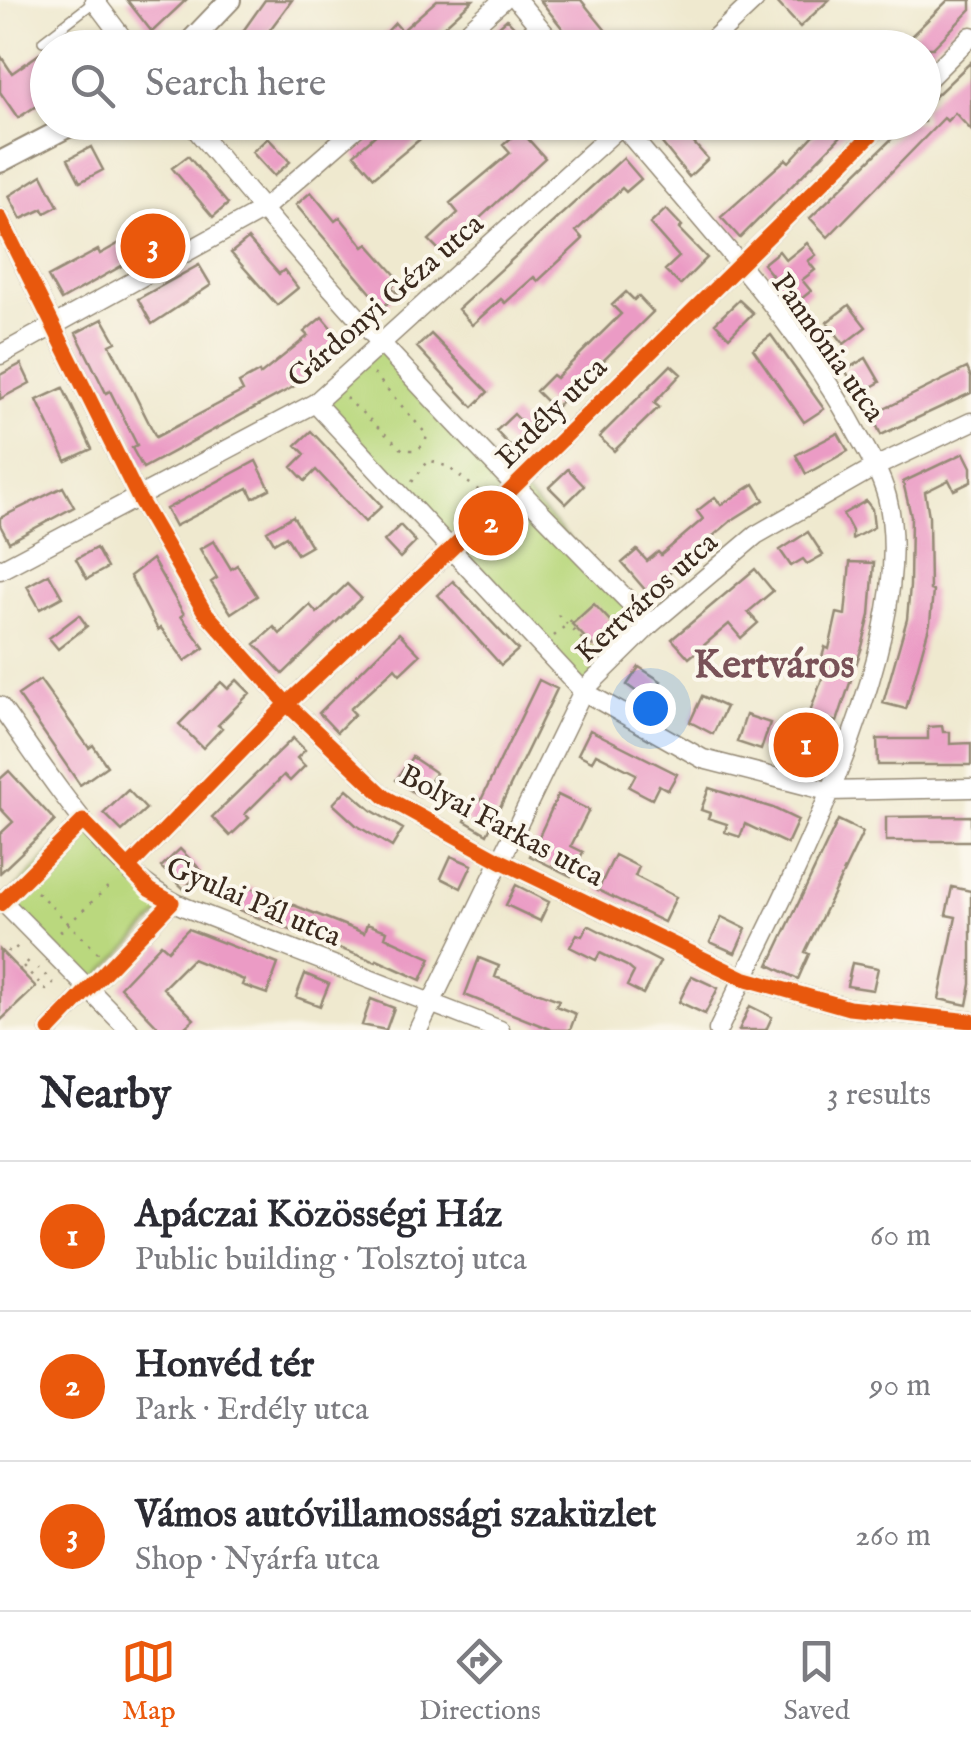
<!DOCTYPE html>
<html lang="en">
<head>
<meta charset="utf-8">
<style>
	:root { --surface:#fff; --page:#f2f2f3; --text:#2b2b33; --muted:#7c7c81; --line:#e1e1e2; --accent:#ea580c }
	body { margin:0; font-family:"IM FELL English",serif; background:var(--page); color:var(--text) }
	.you { position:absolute; left:650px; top:708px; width:35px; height:35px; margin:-25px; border:8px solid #fff; border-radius:50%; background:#1a73e8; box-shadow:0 0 0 15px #1a73e833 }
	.badge { display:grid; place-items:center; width:65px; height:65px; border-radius:50%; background:var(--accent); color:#fff; font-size:32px; font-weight:700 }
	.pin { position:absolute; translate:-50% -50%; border:5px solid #fff; box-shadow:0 2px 10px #0006 }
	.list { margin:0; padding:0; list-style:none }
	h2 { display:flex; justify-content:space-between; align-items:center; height:130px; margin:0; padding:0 40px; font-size:42px }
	h2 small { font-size:32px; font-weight:400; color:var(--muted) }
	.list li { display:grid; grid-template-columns:65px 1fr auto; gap:30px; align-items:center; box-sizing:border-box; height:150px; padding:0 40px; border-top:2px solid var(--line) }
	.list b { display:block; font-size:38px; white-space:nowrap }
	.list p { margin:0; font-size:32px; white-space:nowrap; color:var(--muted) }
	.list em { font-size:32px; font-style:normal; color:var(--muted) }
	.icon { flex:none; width:55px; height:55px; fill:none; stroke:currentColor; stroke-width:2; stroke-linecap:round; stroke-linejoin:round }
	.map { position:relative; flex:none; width:971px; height:1030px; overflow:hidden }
	.search { position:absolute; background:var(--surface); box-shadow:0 2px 8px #0004; left:30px; right:30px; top:30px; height:110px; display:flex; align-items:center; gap:25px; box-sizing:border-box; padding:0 35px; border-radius:55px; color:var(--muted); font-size:38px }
	.sheet { height:580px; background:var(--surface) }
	nav { display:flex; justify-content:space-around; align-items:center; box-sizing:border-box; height:140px; border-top:2px solid var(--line); background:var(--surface); font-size:28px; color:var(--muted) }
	nav a { display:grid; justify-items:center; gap:5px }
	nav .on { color:var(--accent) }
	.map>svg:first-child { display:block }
</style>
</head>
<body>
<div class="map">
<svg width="971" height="1030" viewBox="0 0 971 1030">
	<rect width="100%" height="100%" fill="#fbf7ec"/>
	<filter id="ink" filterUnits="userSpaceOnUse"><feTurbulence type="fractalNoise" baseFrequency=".01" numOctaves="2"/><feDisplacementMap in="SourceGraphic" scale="20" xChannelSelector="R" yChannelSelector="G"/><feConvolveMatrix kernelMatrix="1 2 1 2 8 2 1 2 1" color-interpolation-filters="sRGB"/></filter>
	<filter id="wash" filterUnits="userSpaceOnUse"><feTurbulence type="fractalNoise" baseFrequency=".0048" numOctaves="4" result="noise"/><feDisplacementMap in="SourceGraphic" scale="40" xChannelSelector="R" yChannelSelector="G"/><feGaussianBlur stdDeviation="2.25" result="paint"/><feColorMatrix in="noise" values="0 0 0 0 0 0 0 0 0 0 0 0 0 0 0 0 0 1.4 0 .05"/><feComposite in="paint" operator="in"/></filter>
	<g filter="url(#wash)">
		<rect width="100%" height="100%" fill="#efe9cf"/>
		<path fill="#bad87e" stroke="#7a814e" stroke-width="2.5" d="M 382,344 L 651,624 L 583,691 L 315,403 Z
			M 83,821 L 172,902 L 88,988 L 3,902 Z"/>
		<g id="blocks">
			<path fill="#eb9bc5" d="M 127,0 L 186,0 L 152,32 Z
				M 265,0 L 292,0 L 266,35 L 284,48 L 231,48 Z
				M 437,0 L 473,0 L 420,48 L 372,48 L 395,23 L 402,31 Z
				M 540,0 L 581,0 L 607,32 L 591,45 L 588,42 L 578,48 Z
				M 775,0 L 829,0 L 800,27 Z
				M 948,0 L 971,0 L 971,9 L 933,48 L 899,48 Z
				M 507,19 L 523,36 L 511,48 L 475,48 Z
				M 48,48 L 48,98 L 18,118 L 0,92 L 0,55 L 12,73 Z
				M 971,62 L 971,130 L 955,113 L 947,121 L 944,118 L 828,237 L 810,218 L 909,122 L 924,122 L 924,107 Z
				M 390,122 L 414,122 L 425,135 L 374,177 L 354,154 Z
				M 645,122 L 675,122 L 708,159 L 689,177 Z
				M 826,122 L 855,122 L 740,238 L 721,217 L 786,159 L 789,162 Z
				M 520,130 L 545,158 L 442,253 L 429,240 L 458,213 L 450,203 L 510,153 L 503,145 Z
				M 268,138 L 290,162 L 274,176 L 252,152 Z
				M 91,147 L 103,170 L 80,182 L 68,159 Z
				M 188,156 L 228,204 L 213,217 L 172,168 Z
				M 623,158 L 641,179 L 626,192 L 622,188 L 576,231 L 583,239 L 538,281 L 534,277 L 505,303 L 501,299 L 472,325 L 458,309 Z
				M 42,175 L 58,206 L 45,213 L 43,209 L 21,219 L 9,196 Z
				M 311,192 L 335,221 L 340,217 L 364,247 L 368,244 L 400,280 L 391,287 L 398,294 L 383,307 L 296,205 Z
				M 666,209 L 682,226 L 679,229 L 707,258 L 680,285 L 665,270 L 679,257 L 650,224 Z
				M 152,219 L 164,242 L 61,300 L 48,277 L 98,250 L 100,254 L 132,236 L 129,231 Z
				M 248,239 L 279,274 L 284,270 L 298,288 L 277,305 L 231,253 Z
				M 807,243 L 816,255 L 808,261 L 815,270 L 802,280 L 811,291 L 796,303 L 787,293 L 782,296 L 768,279 L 772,275 L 763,264 L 779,251 L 786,260 Z
				M 199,265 L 211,285 L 152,324 L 138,299 Z
				M 626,292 L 634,300 L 638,296 L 653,312 L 554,409 L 536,391 L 552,375 L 556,378 L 621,314 L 612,305 Z
				M 739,300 L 753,313 L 729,337 L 715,323 Z
				M 849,305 L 866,327 L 844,344 L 827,322 Z
				M 322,317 L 345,344 L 293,387 L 143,468 L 132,448 L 137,445 L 110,391 L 106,393 L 76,333 L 103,319 L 116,342 L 110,345 L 156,437 L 243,391 L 239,383 L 259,372 L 260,375 L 308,336 L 304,332 Z
				M 431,334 L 488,392 L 473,407 L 417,347 Z
				M 771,335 L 824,409 L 804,422 L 753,349 Z
				M 866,358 L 880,382 L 859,394 L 845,370 Z
				M 21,364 L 30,383 L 0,399 L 0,375 Z
				M 671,365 L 681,374 L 654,403 L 659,407 L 614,451 L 599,437 Z
				M 967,368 L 971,377 L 971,393 L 881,435 L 872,415 Z
				M 63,388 L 92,449 L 66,461 L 37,400 Z
				M 514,414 L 531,432 L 513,449 L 496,431 Z
				M 311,431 L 382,506 L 365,522 L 316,470 L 305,481 L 292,467 L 305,454 L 296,445 Z
				M 838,433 L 848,451 L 806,474 L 796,455 Z
				M 964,453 L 971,467 L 971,482 L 954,490 L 949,480 L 925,492 L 929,516 L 930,590 L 933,591 L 930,623 L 906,709 L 883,703 L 907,619 L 910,586 L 911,516 L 903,482 Z
				M 256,461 L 270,489 L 253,498 L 248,488 L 175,526 L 166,509 Z
				M 568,469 L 584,486 L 566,504 L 549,487 Z
				M 754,484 L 764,500 L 732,520 L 647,592 L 622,563 L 637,550 L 647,561 L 658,552 L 661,555 L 703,519 L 697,511 L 715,497 L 721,505 Z
				M 63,487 L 74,507 L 9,542 L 0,525 L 0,518 Z
				M 866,501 L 872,509 L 874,527 L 852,539 L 852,531 L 843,514 Z
				M 293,516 L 311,546 L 297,554 L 286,536 L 274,543 L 267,531 Z
				M 400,525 L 416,542 L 400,558 L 384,541 Z
				M 808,532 L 823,555 L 807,564 L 803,559 L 791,566 L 780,550 Z
				M 214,541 L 231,569 L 237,565 L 257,596 L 231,613 L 211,582 L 217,578 L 200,549 Z
				M 96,548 L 107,568 L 87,579 L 76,559 Z
				M 152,559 L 184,614 L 181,616 L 204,648 L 185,661 L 161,628 L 158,630 L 130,576 Z
				M 850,562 L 874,563 L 870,615 L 862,647 L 837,722 L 826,719 L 818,763 L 791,757 L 796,730 L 803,732 L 824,673 L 818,671 L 825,647 L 829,649 L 837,613 L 845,615 Z
				M 755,569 L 773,591 L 748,612 L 758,623 L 741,638 L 729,624 L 689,658 L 672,639 Z
				M 49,574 L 62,597 L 40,609 L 27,586 Z
				M 453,581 L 518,650 L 501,665 L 438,595 Z
				M 347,584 L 361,598 L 283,674 L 255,644 L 274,627 L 280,634 L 310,605 L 317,613 Z
				M 594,604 L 614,625 L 593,646 L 572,624 Z
				M 79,615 L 87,626 L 58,649 L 49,638 Z
				M 399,633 L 420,655 L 400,674 L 395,668 L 350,709 L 355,714 L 337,732 L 319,713 Z
				M 639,667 L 661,681 L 648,700 L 627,685 Z
				M 40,680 L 89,748 L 93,745 L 107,766 L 80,785 L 18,695 Z
				M 237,680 L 250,693 L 218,725 L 222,728 L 203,748 L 179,724 L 221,682 L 228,689 Z
				M 539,680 L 557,689 L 487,834 L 465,821 L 478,798 L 481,800 Z
				M 702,696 L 726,707 L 713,734 L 690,722 Z
				M 746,715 L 770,723 L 761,750 L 737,742 Z
				M 942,726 L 943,732 L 950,732 L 950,744 L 971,743 L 971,765 L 878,765 L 877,739 L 928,739 L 928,727 Z
				M 590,730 L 677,774 L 668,790 L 659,785 L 652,799 L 629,787 L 636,774 L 596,754 L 592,761 L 578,754 Z
				M 293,738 L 305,750 L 297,758 L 305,766 L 290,781 L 284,775 L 245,814 L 249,818 L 230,836 L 212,817 Z
				M 412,757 L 436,773 L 420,797 L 396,780 Z
				M 9,771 L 55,821 L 0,873 L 0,834 L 13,822 L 0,808 L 0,779 Z
				M 709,788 L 773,808 L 798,820 L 787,844 L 745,824 L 740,837 L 725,832 L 727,824 L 708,818 L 710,813 L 701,810 Z
				M 347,789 L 371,810 L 403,829 L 392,847 L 356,825 L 333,804 Z
				M 128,790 L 146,809 L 122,831 L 104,813 Z
				M 558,795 L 589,810 L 571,846 L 583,852 L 571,876 L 530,856 Z
				M 971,816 L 971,841 L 886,841 L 886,817 Z
				M 838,820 L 863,832 L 805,952 L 809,954 L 798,979 L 769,965 Z
				M 180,849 L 202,871 L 184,889 L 161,867 Z
				M 615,855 L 639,867 L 635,876 L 676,897 L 664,922 L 598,890 Z
				M 451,856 L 472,865 L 461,888 L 441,878 Z
				M 516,885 L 549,902 L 540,921 L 506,905 Z
				M 248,887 L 364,933 L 367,924 L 387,931 L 385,937 L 431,958 L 421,980 L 377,960 L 376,962 L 272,923 L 239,910 Z
				M 952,887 L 971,891 L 971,984 L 967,1005 L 939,999 L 956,917 L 946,915 Z
				M 722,917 L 746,929 L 735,953 L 710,942 Z
				M 588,925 L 660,962 L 643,994 L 627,986 L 634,972 L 627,966 L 600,953 L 596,960 L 570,947 L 577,934 L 582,936 Z
				M 188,929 L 278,964 L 267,994 L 242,985 L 244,980 L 192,959 L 163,988 L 194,1019 L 182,1030 L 161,1030 L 120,987 L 161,944 L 168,950 Z
				M 0,950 L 36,987 L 0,1021 Z
				M 479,958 L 499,966 L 495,977 L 559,1000 L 556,1006 L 576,1014 L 570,1030 L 552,1030 L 465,995 Z
				M 852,963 L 878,968 L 873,990 L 847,986 Z
				M 305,974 L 329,984 L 320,1006 L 296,997 Z
				M 692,976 L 718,988 L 705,1014 L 679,1002 Z
				M 371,999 L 394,1008 L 386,1030 L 362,1025 Z
				M 750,1006 L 772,1017 L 766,1030 L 739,1030 Z"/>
		</g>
	</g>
	<g filter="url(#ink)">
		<use href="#blocks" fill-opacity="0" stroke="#958a76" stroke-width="2.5"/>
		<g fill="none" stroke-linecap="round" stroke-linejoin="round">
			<defs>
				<path id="service" d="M 43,41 L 95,1"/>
				<path id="minor" d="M 94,0 L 130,48
					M 517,0 L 557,48
					M 449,48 L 503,0
					M 704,48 L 755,0
					M 924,83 L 971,36
					M 190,122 C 333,299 491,463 651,624
					M 619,122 C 702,222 797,320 858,435 C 869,454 881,475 887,497 C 923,639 781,900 718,1030
					M 0,218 L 138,497 L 204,611 L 287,704 L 385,797 L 501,861 L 743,978 L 849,1008 L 971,1021
					M 0,355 L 261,211 L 363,122
					M 315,403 L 583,691 L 703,759 L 820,789 L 830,791 L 971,788
					M 0,570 L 315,403 L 625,122
					M 0,706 C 48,772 110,877 187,908 L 500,1030
					M 128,868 L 287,704 L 452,548 L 884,122
					M 0,899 L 129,1030
					M 0,904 L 83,821
					M 49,1030 L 172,902
					M 418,1030 L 583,691 L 651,624 L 756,535 L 875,467 L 971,422"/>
				<path id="tertiary" d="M 184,48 L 230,0
					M 0,162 L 77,122"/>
			</defs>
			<use href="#service" stroke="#958a76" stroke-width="12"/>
			<use href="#minor" stroke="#958a76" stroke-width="21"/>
			<use href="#tertiary" stroke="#958a76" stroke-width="24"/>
			<path stroke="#958a76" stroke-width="2.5" stroke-dasharray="2.5 8" stroke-linecap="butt" d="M 346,398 L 403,450 L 416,450 L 425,444 L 427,435 L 374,374
				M 412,482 L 429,460 L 448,467 L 482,493
				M 558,615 L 597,654
				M 554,636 L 576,616 L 578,619
				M 37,892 L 99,954
				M 60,932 L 113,882
				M 0,953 L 5,948 L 11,953 L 20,944
				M 23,966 L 46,990 L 53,983 L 38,968
				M 19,970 L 32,958"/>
			<use href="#service" stroke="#fff" stroke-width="9"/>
			<use href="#minor" stroke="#fff" stroke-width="18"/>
			<use href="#tertiary" stroke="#fff" stroke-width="20"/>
			<defs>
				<path id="cycleway" d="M 0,218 L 138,497 L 204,611 L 287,704 L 385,797 L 501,861 L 743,978 L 849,1008 L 971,1021
					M 128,868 L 287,704 L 452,548 L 884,122
					M 0,904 L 83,821 L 150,890 L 172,902 L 49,1030"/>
			</defs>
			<use href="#cycleway" stroke="#fbf7ec" stroke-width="21"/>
			<use href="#cycleway" stroke="#e8590c" stroke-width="15"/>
		</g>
	</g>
	<g text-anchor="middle" stroke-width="8" stroke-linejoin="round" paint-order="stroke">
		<g font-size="30" fill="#3b2a1e" stroke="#fbf7ec">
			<text transform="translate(385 300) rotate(-41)" y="10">Gárdonyi Géza utca</text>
			<text transform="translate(829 347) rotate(55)" y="10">Pannónia utca</text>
			<text transform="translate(551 412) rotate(-45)" y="10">Erdély utca</text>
			<text transform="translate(646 597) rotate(-42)" y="10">Kertváros utca</text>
			<text transform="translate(502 825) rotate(28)" y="10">Bolyai Farkas utca</text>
			<text transform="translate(254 901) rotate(23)" y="10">Gyulai Pál utca</text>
		</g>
		<g font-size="40" font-weight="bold" fill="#795258" stroke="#fbf7ec">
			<text x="774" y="677">Kertváros</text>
		</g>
	</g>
</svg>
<div class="you"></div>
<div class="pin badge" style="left:806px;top:745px">1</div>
<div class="pin badge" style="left:491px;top:523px">2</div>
<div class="pin badge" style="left:153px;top:246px">3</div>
<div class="search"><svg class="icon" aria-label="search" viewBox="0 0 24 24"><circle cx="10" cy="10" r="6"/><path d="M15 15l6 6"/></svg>Search here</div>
</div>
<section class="sheet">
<h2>Nearby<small>3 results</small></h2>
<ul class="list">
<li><span class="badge">1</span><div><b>Apáczai Közösségi Ház</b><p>Public building · Tolsztoj utca</p></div><em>60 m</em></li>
<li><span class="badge">2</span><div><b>Honvéd tér</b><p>Park · Erdély utca</p></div><em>90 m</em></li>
<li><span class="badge">3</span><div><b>Vámos autóvillamossági szaküzlet</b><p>Shop · Nyárfa utca</p></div><em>260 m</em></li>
</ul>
</section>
<nav>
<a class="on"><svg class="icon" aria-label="map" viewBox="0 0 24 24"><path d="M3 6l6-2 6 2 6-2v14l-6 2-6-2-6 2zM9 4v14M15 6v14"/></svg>Map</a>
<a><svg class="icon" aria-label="directions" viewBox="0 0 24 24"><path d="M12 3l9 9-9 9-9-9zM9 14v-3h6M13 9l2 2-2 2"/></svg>Directions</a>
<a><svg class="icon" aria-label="saved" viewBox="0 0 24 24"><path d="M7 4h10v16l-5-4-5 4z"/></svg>Saved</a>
</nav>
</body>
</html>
